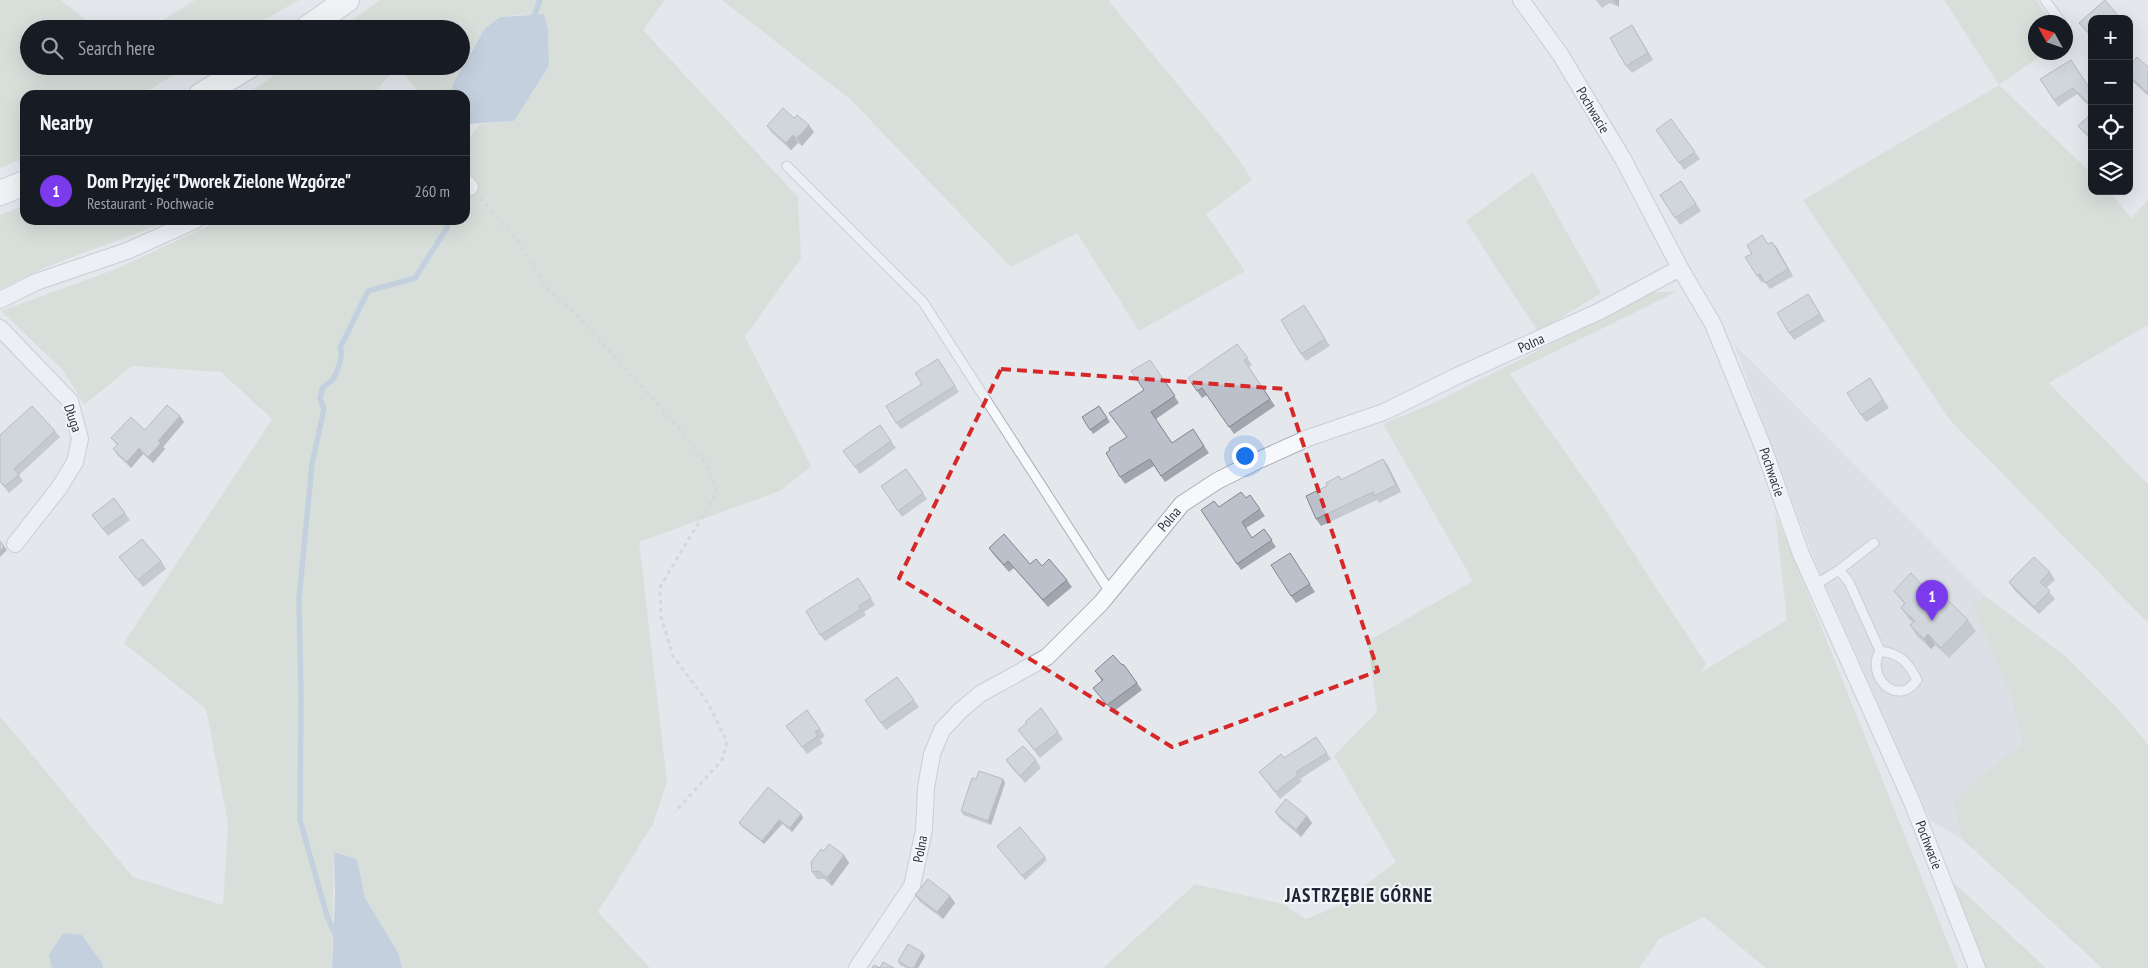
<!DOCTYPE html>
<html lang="en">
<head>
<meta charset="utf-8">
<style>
	:root { --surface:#171b24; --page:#242831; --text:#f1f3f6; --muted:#9ea1a6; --line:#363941; --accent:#7c3aed }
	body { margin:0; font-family:"PT Sans Narrow",sans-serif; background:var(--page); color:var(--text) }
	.controls { position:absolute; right:15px; top:15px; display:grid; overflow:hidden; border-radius:10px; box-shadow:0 5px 20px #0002 }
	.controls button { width:45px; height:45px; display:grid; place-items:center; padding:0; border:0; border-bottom:1px solid var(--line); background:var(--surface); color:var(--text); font:25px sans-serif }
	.compass { position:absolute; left:2028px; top:15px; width:45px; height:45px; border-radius:50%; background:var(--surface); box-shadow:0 5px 20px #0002; rotate:310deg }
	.you { position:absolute; left:1244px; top:455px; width:18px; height:18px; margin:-12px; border:4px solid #fff; border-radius:50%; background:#1a73e8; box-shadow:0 0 0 8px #1a73e833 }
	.badge { display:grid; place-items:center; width:32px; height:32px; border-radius:50%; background:var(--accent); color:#fff; font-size:16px; font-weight:700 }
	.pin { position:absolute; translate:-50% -41px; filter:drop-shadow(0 1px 2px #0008) }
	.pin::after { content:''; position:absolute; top:26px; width:18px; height:15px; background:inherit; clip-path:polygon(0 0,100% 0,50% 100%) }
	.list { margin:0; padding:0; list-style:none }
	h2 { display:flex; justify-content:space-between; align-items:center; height:65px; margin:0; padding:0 20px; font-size:21px }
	h2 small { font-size:16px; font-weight:400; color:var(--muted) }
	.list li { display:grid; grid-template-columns:32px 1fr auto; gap:15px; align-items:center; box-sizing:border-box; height:70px; padding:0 20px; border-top:1px solid var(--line) }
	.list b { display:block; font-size:19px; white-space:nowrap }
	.list p { margin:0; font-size:16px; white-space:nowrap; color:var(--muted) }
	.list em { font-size:16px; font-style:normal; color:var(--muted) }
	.icon { flex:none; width:28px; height:28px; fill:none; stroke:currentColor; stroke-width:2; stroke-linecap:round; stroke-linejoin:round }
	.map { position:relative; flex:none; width:2148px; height:968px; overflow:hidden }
	.search { position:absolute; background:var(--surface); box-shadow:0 5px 20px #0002; left:20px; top:20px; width:450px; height:55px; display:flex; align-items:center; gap:12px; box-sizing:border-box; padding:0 18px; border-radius:28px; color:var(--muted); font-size:19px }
	.panel { position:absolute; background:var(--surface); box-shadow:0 5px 20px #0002; left:20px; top:90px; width:450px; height:135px; border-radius:15px }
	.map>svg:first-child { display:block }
</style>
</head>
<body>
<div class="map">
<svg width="2148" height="968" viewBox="0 0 2148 968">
	<rect width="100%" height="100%" fill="#e4e7ec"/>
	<path fill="#d2d6de" d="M 1734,344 L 1985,596 L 1973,603 L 2011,697 L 2023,743 L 1979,777 L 1953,802 L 1962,839 L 1930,820 L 1814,559 Z"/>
	<path fill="#c9d6c5" d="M 0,0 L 61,0 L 97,29 L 29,29 L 29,66 L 188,66 L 141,95 L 25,95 L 25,158 L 0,168 Z
		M 195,0 L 299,0 L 249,29 L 149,29 Z
		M 380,0 L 665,0 L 643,30 L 798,197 L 801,258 L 745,337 L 811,466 L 780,491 L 639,542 L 667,782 L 653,824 L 598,912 L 650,968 L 402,968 L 399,954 L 365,898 L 357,859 L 334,852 L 332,968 L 0,968 L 0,716 L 133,877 L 223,905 L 228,823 L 206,709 L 124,643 L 272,419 L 221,372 L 132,366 L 84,405 L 63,370 L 1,311 L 116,269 L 221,220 L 465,220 L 465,144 L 480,124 L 514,121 L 549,66 L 548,30 L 544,15 C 531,15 513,14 501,17 C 482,22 456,77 450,95 L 414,95 L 417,91 L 398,66 L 461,66 L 461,29 L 340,29 Z
		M 722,0 L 1108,0 L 1236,155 L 1252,180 L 1206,214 L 1245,271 L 1139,331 L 1077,233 L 1011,267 L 851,100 Z
		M 1944,0 L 2036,0 L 2052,22 L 2036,22 L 2036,52 L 2045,53 L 1999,85 L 2092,174 L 2092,191 L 2109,191 L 2131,218 L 2148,200 L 2148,325 L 2049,383 L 2148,484 L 2148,623 L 1950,420 L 1803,200 L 1999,85 Z
		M 287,66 L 398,66 L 372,95 L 246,95 Z
		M 1533,172 L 1601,293 L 1538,332 L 1466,221 Z
		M 25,205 L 25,220 L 172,220 L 46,267 L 0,289 L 0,215 Z
		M 1654,292 L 1676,292 L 1510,374 L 1599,500 L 1706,664 L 1700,673 L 1787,620 L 1775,512 L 1958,968 L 1766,968 L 1704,917 L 1659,939 L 1639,968 L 1103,968 L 1195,884 L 1283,904 L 1306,919 L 1338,906 L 1396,862 L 1334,756 L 1377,712 L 1368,641 L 1473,581 L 1383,424 L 1438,401 Z
		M 1985,596 L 2065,656 L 2118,709 L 2148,744 L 2148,968 L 2102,968 L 1962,839 L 1953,802 L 1979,777 L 2023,743 L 2011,697 L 1972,604 Z
		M 1951,880 L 2046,968 L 1986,968 Z"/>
	<path fill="#9fb4cc" d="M 544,14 L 548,30 L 549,66 L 514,121 L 465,124 L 465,95 L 450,95 L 454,82 L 485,28 L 500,17 Z
		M 334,852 L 357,859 L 365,898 L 399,954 L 402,968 L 332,968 L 335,894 Z
		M 63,933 L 82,935 L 102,963 L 103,968 L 52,968 L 49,955 Z"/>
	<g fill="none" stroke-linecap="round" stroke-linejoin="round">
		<path stroke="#9fb4cc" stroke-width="5.5" d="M 532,21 L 540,0
			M 337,938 L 327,916 L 300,820 L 301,697 L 299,599 L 312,464 L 324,409 L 320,399 L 322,389 C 325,384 329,384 332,380 C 337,373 344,356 340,348 L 368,291 L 415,278 L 447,228 L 447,220"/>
		<defs>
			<path id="lane" d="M 2045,0 L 2061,22
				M 787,166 L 923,302 L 1110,592
				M 1839,570 L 1849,582 L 1880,651 C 1901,654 1908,662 1917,680 C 1898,708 1865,677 1880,651
				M 1815,585 L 1839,570 L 1874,543"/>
			<path id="street" d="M 1521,0 L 1560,54 L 1623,159 L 1680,268 L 1713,324 L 1763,447 L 1801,554 L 1912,802 L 1977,968
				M 465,182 L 470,187
				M 0,300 L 36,282 L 127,251 L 196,220
				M 0,328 L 70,401 L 80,439 L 75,462 L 59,488 L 15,544
				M 857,968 L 912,886 L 924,830 L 926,788 L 932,754 L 942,730 L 960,711 L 980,694 L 1047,657 L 1101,603 L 1182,504 L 1217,481 L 1257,461 L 1308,438 L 1384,412 L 1457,376 L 1600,311 L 1680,268"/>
			<path id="secondary" d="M 306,29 L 347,0
				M 201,95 L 249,66
				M 0,193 L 25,183"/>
		</defs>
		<use href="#lane" stroke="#a9aeb7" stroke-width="11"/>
		<use href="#street" stroke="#a9aeb7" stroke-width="18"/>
		<use href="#secondary" stroke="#a9aeb7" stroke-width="26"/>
		<path stroke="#c2c5cb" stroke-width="3" stroke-dasharray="4 4" stroke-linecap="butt" d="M 480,198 L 517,239 L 545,286 L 581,319 L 679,428 L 704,461 L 717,492 L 660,587 L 661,617 L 673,656 L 708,703 L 727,742 L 722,760 L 675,812"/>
		<use href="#lane" stroke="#f7f8fa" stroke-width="9"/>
		<use href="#street" stroke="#f7f8fa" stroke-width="16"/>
		<use href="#secondary" stroke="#fff" stroke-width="24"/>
	</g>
	<path fill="#a1a5ae" d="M 1596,0 L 1619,0 L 1619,7 L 1610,3 L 1602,8 Z
		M 2105,0 L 2120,19 L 2092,19 L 2092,38 L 2079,23 Z
		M 1632,25 L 1653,60 L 1632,73 L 1626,66 Z
		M 2129,66 L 2148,67 L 2148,96 L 2129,78 Z
		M 2040,79 L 2092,91 L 2092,109 L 2077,94 L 2058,107 Z
		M 2092,113 L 2092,141 L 2083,132 L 2078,126 Z
		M 794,118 L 814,132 L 802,146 L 798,143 L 791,150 L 772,133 L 767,126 Z
		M 1671,119 L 1700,159 L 1684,170 L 1656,130 Z
		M 1681,181 L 1701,211 L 1680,225 L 1660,195 Z
		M 1772,242 L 1793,276 L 1770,289 L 1764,281 L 1762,283 L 1757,276 L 1768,244 Z
		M 1808,294 L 1825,321 L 1794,340 L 1789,333 Z
		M 1309,313 L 1330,346 L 1306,361 L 1301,354 Z
		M 1237,344 L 1252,365 L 1249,367 L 1275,406 L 1234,434 L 1207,395 L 1202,398 L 1197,391 Z
		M 1150,360 L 1179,403 L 1156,419 L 1172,443 L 1193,429 L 1209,453 L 1165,482 L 1154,466 L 1125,484 L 1120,477 L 1127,438 L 1144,390 Z
		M 942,365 L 959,392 L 901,429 L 896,423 L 922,384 Z
		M 1870,378 L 1889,408 L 1866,422 L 1861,415 Z
		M 1099,406 L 1110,422 L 1093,434 L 1082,417 Z
		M 184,422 L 163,447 L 165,449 L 153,463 L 143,454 L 131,468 L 117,455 L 113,449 L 117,445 L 111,438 L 145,430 Z
		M 880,425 L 896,448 L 860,474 L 843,451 Z
		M 55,431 L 60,437 L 19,475 L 23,481 L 9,493 L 0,482 L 0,435 Z
		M 1383,459 L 1388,466 L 1401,492 L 1379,503 L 1377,500 L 1321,526 L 1316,519 L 1339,476 L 1342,480 Z
		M 906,469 L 927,499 L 902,517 L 881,486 Z
		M 1250,495 L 1265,516 L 1246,528 L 1252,538 L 1264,529 L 1276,547 L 1241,570 L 1201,510 L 1219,507 L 1246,498 Z
		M 114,498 L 130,520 L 108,536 L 92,515 Z
		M 989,548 L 1030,564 L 1042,566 L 1067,580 L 1072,587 L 1048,607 L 1014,568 L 1009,572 L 994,555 Z
		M 1290,553 L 1315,592 L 1296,603 L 1291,596 Z
		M 119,557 L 161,561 L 166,569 L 143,587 Z
		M 2050,572 L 2055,580 L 2046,588 L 2055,599 L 2039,614 L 2014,590 L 2009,582 Z
		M 858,578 L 875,605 L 864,612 L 866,615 L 825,641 L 820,635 Z
		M 1922,585 L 1968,620 L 1976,631 L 1949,658 L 1935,645 L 1931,649 L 1917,636 L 1910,625 L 1913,623 L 1908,618 L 1901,608 L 1904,604 L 1894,591 Z
		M 1124,665 L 1142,690 L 1113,712 L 1093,688 L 1102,681 L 1095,671 Z
		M 897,677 L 919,707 L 886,730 L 865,700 Z
		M 1041,708 L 1063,739 L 1040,758 L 1018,730 L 1027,724 Z
		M 807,710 L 825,736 L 820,740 L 823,743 L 807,754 L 786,726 Z
		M 1316,737 L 1331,759 L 1300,779 L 1302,781 L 1280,799 L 1259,772 L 1284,758 Z
		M 1006,760 L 1036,760 L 1041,768 L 1025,783 L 1011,767 Z
		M 976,779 L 1003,779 L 1005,783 L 991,825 L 963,815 L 961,811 Z
		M 1275,812 L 1307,816 L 1312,823 L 1301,837 L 1280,819 Z
		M 801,814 L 803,818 L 792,832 L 782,824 L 764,844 L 742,827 L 739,823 Z
		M 997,846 L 1045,857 L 1047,860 L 1025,880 Z
		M 824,851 L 844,855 L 849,863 L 832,886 L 824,879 L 817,879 L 812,872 Z
		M 915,895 L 950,896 L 955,903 L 943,919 L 920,902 Z
		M 925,956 L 918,968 L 906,968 L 900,965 L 898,961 Z"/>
	<path fill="#83868d" d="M 1614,0 L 1619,0 L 1619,7 Z
		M 1632,25 L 1637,33 L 1653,60 L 1648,53 Z
		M 809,125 L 814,132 L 802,146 L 797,138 Z
		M 793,135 L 798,143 L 791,150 L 786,143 Z
		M 1772,242 L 1777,248 L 1793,276 L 1788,269 Z
		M 180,416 L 184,422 L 163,447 L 165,449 L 153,463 L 148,457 L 158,441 Z
		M 139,448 L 143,454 L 131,468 L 127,462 Z
		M 1383,459 L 1388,466 L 1401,492 L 1396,485 Z
		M 4,546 L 7,550 L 0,557 L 0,551 Z
		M 1928,634 L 1935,645 L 1931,649 L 1924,639 Z
		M 1003,779 L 1005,783 L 991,825 L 988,821 Z
		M 801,814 L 803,818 L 792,832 L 790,828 Z
		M 1307,816 L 1312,823 L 1301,837 L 1296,830 Z
		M 779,820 L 782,824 L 764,844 L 762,841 Z
		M 844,855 L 849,863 L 832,886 L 827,878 Z
		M 950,896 L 955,903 L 943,919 L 937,912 Z
		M 922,952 L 925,956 L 918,968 L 914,968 Z"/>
	<path fill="#bbc0ca" stroke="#83868d" d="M 2105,0 L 2119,17 L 2117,19 L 2092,19 L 2092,37 L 2079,23 Z
		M 1632,25 L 1648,53 L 1626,66 L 1610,38 Z
		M 2137,57 L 2148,67 L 2148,93 L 2129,76 L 2129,66 Z
		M 2071,60 L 2092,92 L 2092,107 L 2073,88 L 2054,100 L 2040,79 Z
		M 783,108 L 794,118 L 797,115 L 809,125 L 797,138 L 793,135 L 786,143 L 767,126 Z
		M 2092,113 L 2092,139 L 2078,126 Z
		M 1671,119 L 1695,152 L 1679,163 L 1656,130 Z
		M 1681,181 L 1696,204 L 1675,218 L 1660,195 Z
		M 1762,235 L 1768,244 L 1772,242 L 1788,269 L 1765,283 L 1760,274 L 1757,276 L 1745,257 L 1752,254 L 1747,245 Z
		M 1808,294 L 1820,314 L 1789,333 L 1777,313 Z
		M 1304,305 L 1325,339 L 1301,354 L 1281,320 Z
		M 1237,344 L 1248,358 L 1244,360 L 1270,399 L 1229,427 L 1202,388 L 1197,391 L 1188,378 Z
		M 938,359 L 955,386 L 896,423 L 886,406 L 922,384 L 915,373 Z
		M 1150,360 L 1175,396 L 1151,412 L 1172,443 L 1193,429 L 1204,446 L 1161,476 L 1150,459 L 1120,477 L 1106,453 L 1110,450 L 1109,448 L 1127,437 L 1109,413 L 1144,390 L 1131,371 Z
		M 1870,378 L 1883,400 L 1861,415 L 1847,393 Z
		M 167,405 L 180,416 L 158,441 L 161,443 L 148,457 L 139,448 L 127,462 L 113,449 L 118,444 L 111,438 L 131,417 L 145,430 Z
		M 32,406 L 55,431 L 14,469 L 19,475 L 5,486 L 0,481 L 0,435 Z
		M 1099,406 L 1107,418 L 1090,430 L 1082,417 Z
		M 880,425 L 891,441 L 855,467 L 843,451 Z
		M 1383,459 L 1396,485 L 1374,496 L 1373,492 L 1316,519 L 1306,496 L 1327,486 L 1326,483 L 1339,476 L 1341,480 Z
		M 906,469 L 923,493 L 898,511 L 881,486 Z
		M 1241,492 L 1246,498 L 1250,495 L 1260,509 L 1242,522 L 1252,538 L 1264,529 L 1272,540 L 1237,564 L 1201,510 L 1214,501 L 1219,507 Z
		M 114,498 L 125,513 L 103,529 L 92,515 Z
		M 1004,534 L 1030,564 L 1036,559 L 1042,566 L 1049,559 L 1067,580 L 1043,600 L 1008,561 L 1004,565 L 989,548 Z
		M 142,539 L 161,561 L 138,580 L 119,557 Z
		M 0,541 L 4,546 L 0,551 Z
		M 1290,553 L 1310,584 L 1291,596 L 1271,565 Z
		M 2034,557 L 2050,572 L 2040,582 L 2050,591 L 2034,607 L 2009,582 Z
		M 1911,573 L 1922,585 L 1927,580 L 1968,620 L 1941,648 L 1928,634 L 1924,639 L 1910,625 L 1915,621 L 1901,608 L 1905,603 L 1894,591 Z
		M 858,578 L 871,598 L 859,606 L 861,609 L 820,635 L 806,611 Z
		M 1113,655 L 1121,664 L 1124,665 L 1137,683 L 1107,705 L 1093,688 L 1103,680 L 1095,671 Z
		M 897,677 L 914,700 L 881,723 L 865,700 Z
		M 1041,708 L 1058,732 L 1035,750 L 1018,730 L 1027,723 L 1025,722 Z
		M 807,710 L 820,729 L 815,732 L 818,736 L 802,747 L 786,726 Z
		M 1316,737 L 1327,753 L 1296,772 L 1298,775 L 1276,792 L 1259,772 L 1281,754 L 1284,758 Z
		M 1023,746 L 1036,760 L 1020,776 L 1006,760 Z
		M 979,771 L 1003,779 L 988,821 L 961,811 L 972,778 L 976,779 Z
		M 768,787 L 801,814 L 790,828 L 779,820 L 762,841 L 739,823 Z
		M 1286,799 L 1307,816 L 1296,830 L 1275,812 Z
		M 1020,827 L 1045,857 L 1022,876 L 997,846 Z
		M 829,844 L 844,855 L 827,878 L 819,871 L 812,872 L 811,862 L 821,849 L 824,851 Z
		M 928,879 L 950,896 L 937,912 L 915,895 Z
		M 908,944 L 922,952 L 914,968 L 910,968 L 898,961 Z
		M 883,962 L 894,968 L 880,968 Z
		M 874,965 L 880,968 L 872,968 Z"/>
	<path d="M0 0H2148V968H0ZM 1001,369 L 1285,389 L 1378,671 L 1172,747 L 899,578 Z" fill="#e4e7ec" fill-opacity=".55" fill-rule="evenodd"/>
	<path fill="none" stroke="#d62828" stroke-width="4" stroke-dasharray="10 6" stroke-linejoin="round" d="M 1001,369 L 1285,389 L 1378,671 L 1172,747 L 899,578 Z"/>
	<g text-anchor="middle" stroke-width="4" stroke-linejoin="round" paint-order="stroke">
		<g font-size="14" fill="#2b3445" stroke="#f4f6f9">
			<text transform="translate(1593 110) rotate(59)" y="5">Pochwacie</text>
			<text transform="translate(1531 343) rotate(-24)" y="5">Polna</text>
			<text transform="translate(73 418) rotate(71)" y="5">Długa</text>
			<text transform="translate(1772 472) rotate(71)" y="5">Pochwacie</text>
			<text transform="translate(1169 519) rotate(-50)" y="5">Polna</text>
			<text transform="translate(1929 845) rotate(69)" y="5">Pochwacie</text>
			<text transform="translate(920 849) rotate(-80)" y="5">Polna</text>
		</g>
		<g font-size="19" font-weight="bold" letter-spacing="1" fill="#1d2536" stroke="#f4f6f9">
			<text x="1359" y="902">JASTRZĘBIE GÓRNE</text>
		</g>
	</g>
</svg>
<div class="controls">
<button>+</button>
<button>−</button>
<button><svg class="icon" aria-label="locate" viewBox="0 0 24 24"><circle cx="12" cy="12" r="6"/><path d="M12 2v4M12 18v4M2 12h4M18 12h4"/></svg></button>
<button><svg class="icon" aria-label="layers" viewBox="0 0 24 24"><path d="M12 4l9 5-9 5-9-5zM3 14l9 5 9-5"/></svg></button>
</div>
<svg class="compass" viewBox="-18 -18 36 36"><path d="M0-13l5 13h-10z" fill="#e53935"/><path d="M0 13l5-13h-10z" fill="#9ea1a6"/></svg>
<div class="you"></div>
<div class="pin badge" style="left:1932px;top:621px">1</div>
<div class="search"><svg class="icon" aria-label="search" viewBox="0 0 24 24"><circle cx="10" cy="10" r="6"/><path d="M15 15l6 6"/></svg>Search here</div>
<section class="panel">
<h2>Nearby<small></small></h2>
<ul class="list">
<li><span class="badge">1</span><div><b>Dom Przyjęć &quot;Dworek Zielone Wzgórze&quot;</b><p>Restaurant · Pochwacie</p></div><em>260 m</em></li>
</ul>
</section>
</div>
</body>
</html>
